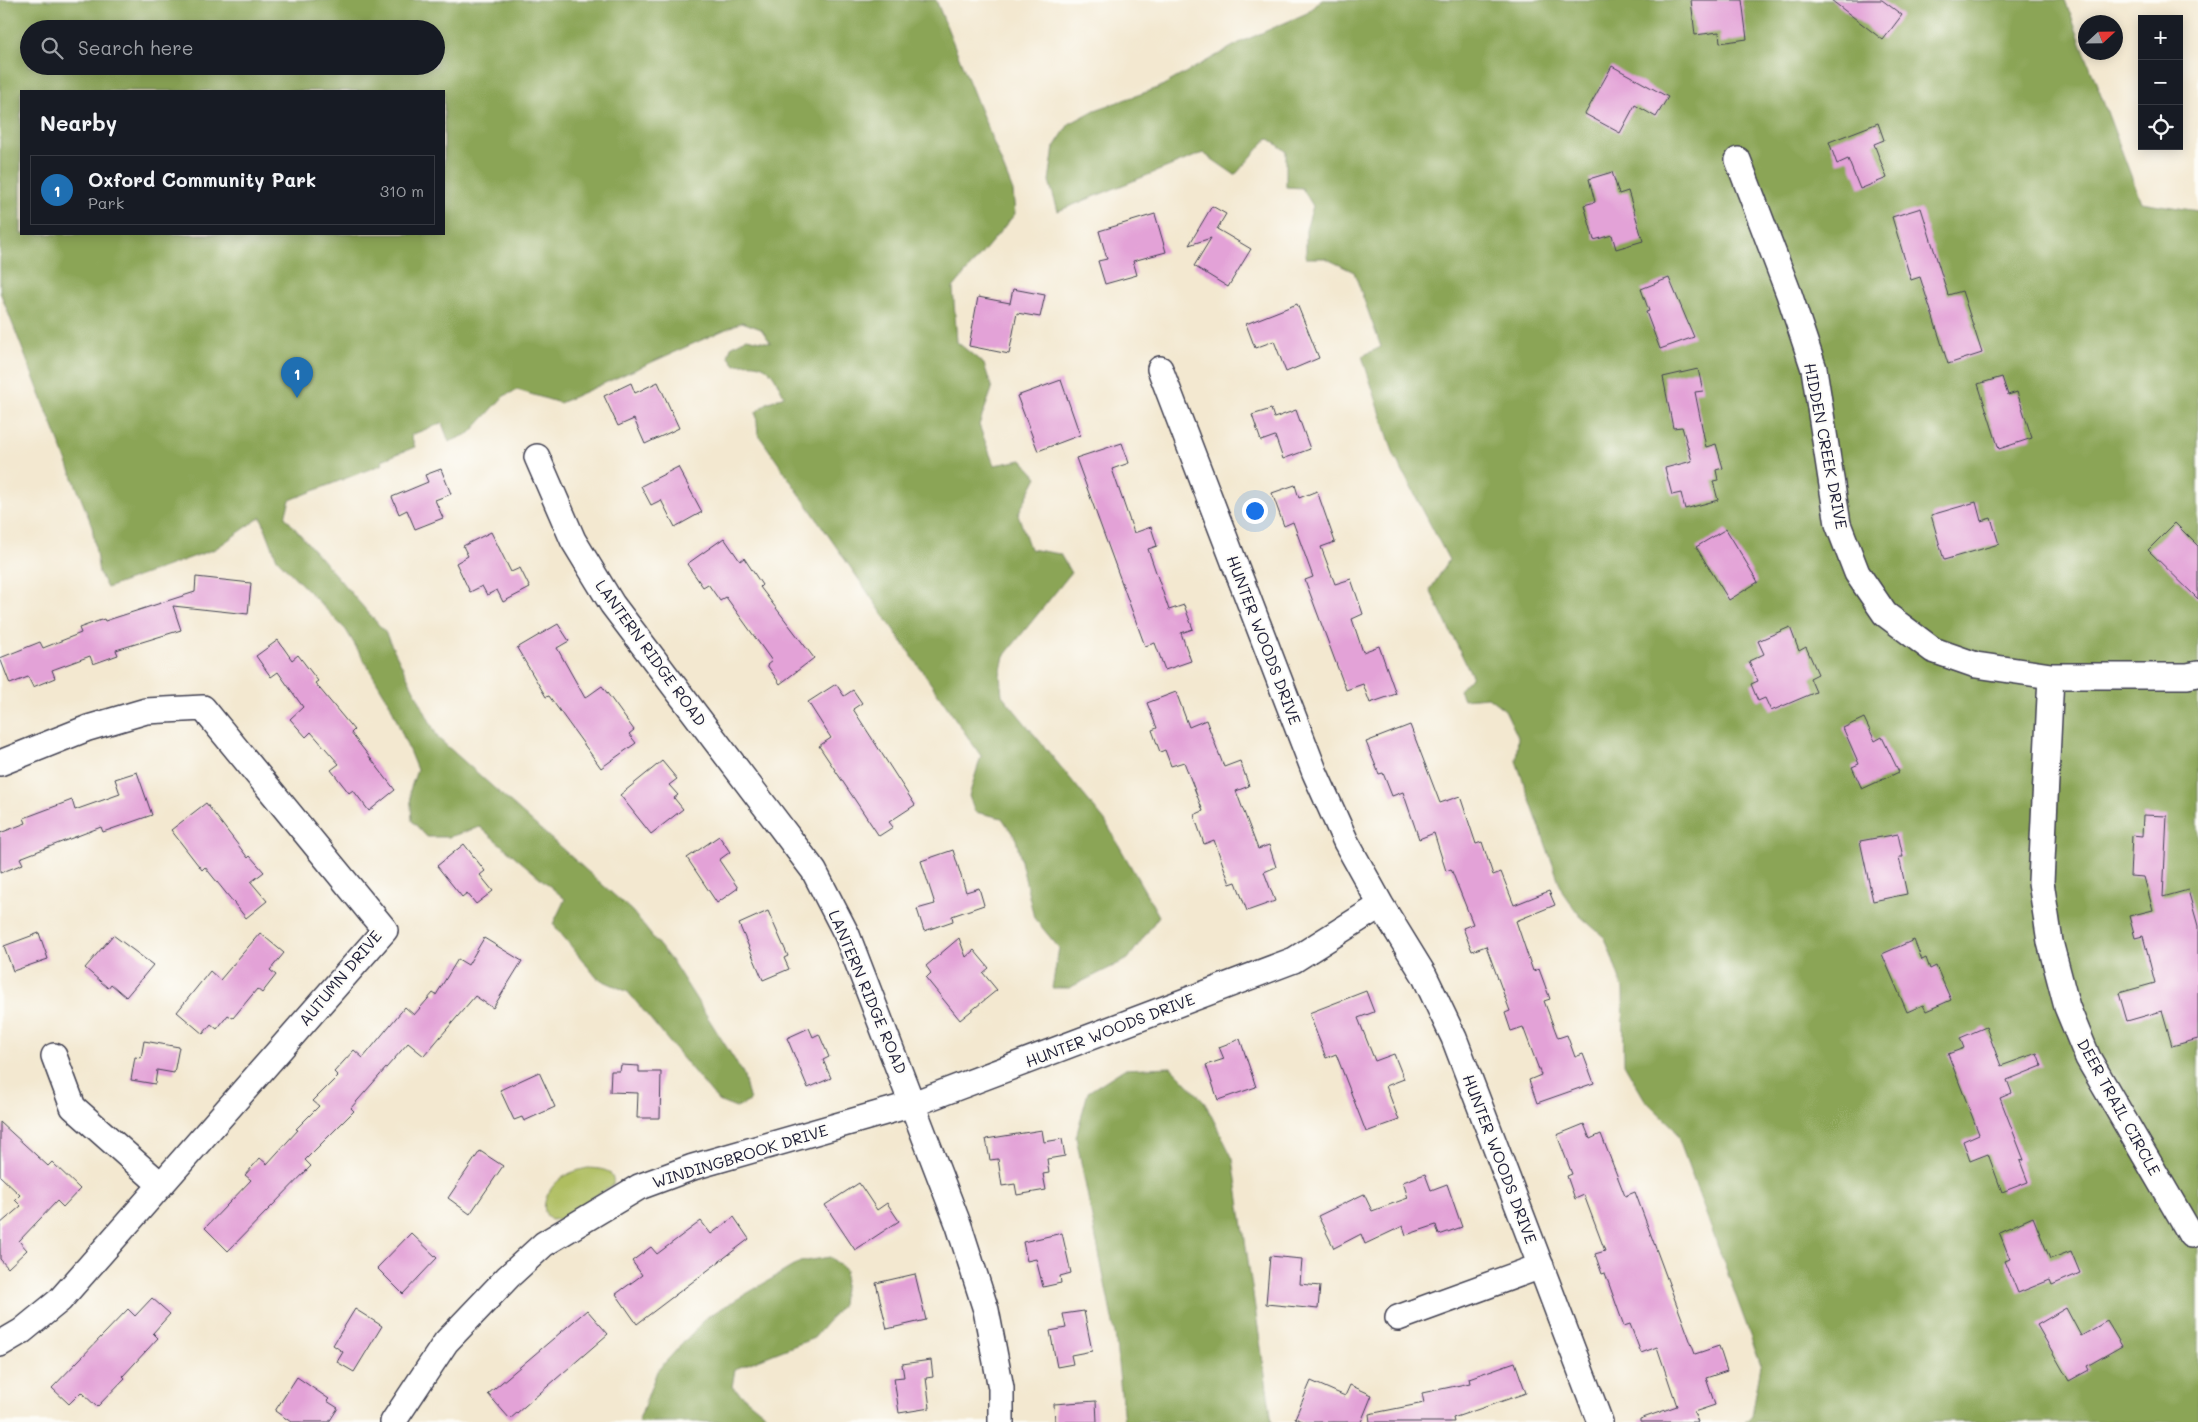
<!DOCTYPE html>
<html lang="en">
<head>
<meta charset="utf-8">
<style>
	:root { --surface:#171b24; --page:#242831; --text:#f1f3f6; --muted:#9ea1a6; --line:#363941; --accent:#1f6fb2 }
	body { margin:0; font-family:Mali,sans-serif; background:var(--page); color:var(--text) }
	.controls { position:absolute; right:15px; top:15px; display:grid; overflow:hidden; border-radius:0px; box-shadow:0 2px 12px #0003 }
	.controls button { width:45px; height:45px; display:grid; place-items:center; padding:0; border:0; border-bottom:1px solid var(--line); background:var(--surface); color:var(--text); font:25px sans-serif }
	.compass { position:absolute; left:2078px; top:15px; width:45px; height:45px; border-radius:50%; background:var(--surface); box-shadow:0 2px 12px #0003; rotate:68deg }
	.you { position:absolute; left:1254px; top:510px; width:18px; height:18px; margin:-12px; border:4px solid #fff; border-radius:50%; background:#1a73e8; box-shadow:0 0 0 8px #1a73e833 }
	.badge { display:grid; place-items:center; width:32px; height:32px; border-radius:50%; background:var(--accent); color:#fff; font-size:16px; font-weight:700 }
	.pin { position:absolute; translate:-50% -41px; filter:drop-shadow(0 1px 2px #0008) }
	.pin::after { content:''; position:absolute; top:26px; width:18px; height:15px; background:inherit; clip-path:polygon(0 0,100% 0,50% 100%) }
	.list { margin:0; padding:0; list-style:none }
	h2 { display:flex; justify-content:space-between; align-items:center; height:65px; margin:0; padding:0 20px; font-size:21px }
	h2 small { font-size:16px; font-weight:400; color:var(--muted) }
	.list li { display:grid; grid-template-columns:32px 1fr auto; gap:15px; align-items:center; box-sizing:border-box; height:70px; margin:0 10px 10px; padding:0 10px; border:1px solid var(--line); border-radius:0px }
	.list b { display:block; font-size:19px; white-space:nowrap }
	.list p { margin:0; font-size:16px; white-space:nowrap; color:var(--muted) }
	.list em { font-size:16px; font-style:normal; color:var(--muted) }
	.icon { flex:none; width:28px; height:28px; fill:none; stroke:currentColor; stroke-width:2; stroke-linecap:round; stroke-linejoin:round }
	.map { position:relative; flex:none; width:2198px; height:1422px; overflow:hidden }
	.search { position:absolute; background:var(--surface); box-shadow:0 2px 12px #0003; left:20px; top:20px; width:425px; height:55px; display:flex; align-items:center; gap:12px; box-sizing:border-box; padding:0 18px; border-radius:28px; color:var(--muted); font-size:19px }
	.panel { position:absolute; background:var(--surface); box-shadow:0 2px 12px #0003; left:20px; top:90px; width:425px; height:145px; border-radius:0px }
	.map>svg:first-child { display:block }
</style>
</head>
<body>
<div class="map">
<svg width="2198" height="1422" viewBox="0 0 2198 1422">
	<rect width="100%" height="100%" fill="#fdfcf7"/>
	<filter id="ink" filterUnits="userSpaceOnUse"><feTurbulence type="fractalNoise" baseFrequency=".02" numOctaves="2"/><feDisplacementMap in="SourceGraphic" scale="10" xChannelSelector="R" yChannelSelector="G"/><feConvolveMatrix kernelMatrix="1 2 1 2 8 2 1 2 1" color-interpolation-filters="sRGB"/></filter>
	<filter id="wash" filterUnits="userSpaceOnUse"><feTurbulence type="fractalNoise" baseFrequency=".0096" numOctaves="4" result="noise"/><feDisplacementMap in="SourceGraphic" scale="20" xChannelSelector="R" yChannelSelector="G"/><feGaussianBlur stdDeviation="1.12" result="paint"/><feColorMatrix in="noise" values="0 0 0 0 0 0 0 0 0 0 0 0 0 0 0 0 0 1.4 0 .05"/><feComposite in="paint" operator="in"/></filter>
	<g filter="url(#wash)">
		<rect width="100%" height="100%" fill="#f3e8d0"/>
		<path fill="#afbe60" stroke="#68704e" d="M 588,1168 C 601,1169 616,1169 613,1185 L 559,1219 L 551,1220 C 537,1210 548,1189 559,1180 C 567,1173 578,1170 588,1168 Z"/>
		<path fill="#8ba556" stroke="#566448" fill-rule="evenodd" d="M 0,0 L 936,0 L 1013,191 L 1015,214 L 953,288 L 957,342 L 984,364 L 992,389 L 979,425 L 994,465 L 1022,460 L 1037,477 L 1018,514 L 1030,549 L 1060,554 L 1071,573 L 1004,656 L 1000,675 L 1002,695 L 1105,821 L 1159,916 L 1128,959 L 1069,988 L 1052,988 L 1059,948 L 1034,918 L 1016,839 L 1002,818 L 975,812 L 969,796 L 981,756 L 758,434 L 756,412 L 767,403 L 784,396 C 771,369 767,360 735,365 L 728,356 L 731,347 L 747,338 L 771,343 L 761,329 L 742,322 L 560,403 L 517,390 L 504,396 L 470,433 L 449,442 L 442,423 L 411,435 L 415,447 L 382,460 L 383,464 L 290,500 L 285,517 L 385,632 L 438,738 L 632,911 L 674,964 L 743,1073 L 750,1101 L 736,1108 L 718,1101 L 628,992 L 597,978 L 553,924 L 565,899 L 480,827 L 449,837 L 427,837 L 412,821 L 410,790 L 417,770 L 390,704 L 346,630 L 277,559 L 261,517 L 215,549 L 107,588 L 99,573 L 92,526 L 0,292 ZM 29,29 L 436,29 L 436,66 L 29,66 ZM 21,91 L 444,91 L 444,234 L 21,234 Z
			M 1322,0 L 2065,0 L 2141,202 L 2198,211 L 2198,1422 L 1745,1422 L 1752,1415 L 1761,1365 L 1675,1129 L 1645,1100 L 1624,1064 L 1623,989 L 1605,938 L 1580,916 L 1563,893 L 1516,761 L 1518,737 L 1505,710 L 1488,697 L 1463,699 L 1459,690 L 1472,676 L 1430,590 L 1449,560 L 1394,455 L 1362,356 L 1381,347 L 1354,272 L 1325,258 L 1306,258 L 1306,230 L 1313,206 L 1302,188 L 1286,187 L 1286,151 L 1268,138 L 1235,175 L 1203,153 L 1058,211 L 1049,181 L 1054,147 L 1069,124 L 1095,110 L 1158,88 L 1241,42 L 1307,13 Z
			M 1171,1067 L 1204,1101 L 1233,1159 L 1272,1422 L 1124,1422 L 1115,1334 L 1076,1137 L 1088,1092 L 1124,1069 Z
			M 830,1257 L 846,1270 L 842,1305 L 814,1338 L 735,1369 L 732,1387 L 769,1417 L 771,1422 L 638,1422 L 657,1371 L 707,1317 L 800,1262 Z"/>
		<g id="blocks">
			<path fill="#e3a2d7" d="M 1691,0 L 1742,0 L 1747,39 L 1720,43 L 1719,32 L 1695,35 Z
				M 1831,0 L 1882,0 L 1902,15 L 1883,40 Z
				M 1612,66 L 1668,97 L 1656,117 L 1635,105 L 1620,133 L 1585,114 Z
				M 1878,123 L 1884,140 L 1874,144 L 1887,178 L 1860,189 L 1848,159 L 1837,164 L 1829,142 Z
				M 1612,172 L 1619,194 L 1628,191 L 1643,241 L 1616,249 L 1612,235 L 1594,240 L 1584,205 L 1595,202 L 1589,179 Z
				M 1212,206 L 1226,214 L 1217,229 L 1251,249 L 1228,287 L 1194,266 L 1211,238 L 1189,245 Z
				M 1921,208 L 1948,295 L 1962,291 L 1982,353 L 1948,364 L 1920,277 L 1911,280 L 1892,217 Z
				M 1155,214 L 1166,252 L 1133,261 L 1137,275 L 1105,284 L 1098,261 L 1107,259 L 1099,231 Z
				M 1669,278 L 1694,337 L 1660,349 L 1646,312 L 1649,311 L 1641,289 Z
				M 1013,289 L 1045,295 L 1040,317 L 1017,313 L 1009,354 L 969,346 L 978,297 L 1010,303 Z
				M 1297,304 L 1319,358 L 1286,372 L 1274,341 L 1255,348 L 1246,324 Z
				M 1698,369 L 1703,391 L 1695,392 L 1706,447 L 1716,444 L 1723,468 L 1716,470 L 1718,480 L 1713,481 L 1718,500 L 1685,509 L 1681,493 L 1672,495 L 1665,468 L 1692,461 L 1682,427 L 1673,428 L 1663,377 Z
				M 2002,377 L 2008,395 L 2017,392 L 2032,438 L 1999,449 L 1978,384 Z
				M 1061,380 L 1080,435 L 1038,451 L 1017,396 Z
				M 658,382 L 679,428 L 645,444 L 634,419 L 618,426 L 604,396 L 631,383 L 635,393 Z
				M 1271,409 L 1274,418 L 1296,410 L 1310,449 L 1283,459 L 1275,436 L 1261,441 L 1252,415 Z
				M 1122,443 L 1129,463 L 1112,469 L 1134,533 L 1151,527 L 1157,546 L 1148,549 L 1169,610 L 1184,605 L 1193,629 L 1181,633 L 1191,661 L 1165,670 L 1155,643 L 1145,646 L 1076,458 Z
				M 678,467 L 702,512 L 675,527 L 661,500 L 651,505 L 641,486 Z
				M 441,469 L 451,494 L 435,500 L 443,518 L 415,529 L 407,510 L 399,514 L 392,497 L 428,482 L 425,475 Z
				M 1295,485 L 1299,498 L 1317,491 L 1335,542 L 1321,547 L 1335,584 L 1351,579 L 1363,614 L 1352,619 L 1363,652 L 1379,646 L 1396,694 L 1370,703 L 1363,684 L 1346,690 L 1305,580 L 1313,577 L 1293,522 L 1284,526 L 1272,493 Z
				M 1976,502 L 1981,521 L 1991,518 L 1999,544 L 1944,560 L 1931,515 Z
				M 2175,523 L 2198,546 L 2198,599 L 2148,550 Z
				M 1726,529 L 1758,582 L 1729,600 L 1696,547 Z
				M 491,532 L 511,572 L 520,568 L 530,588 L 503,602 L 497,590 L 487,595 L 482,586 L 470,592 L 456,563 L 468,556 L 463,546 Z
				M 724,538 L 740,561 L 744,558 L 762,585 L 760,587 L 814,658 L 780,684 L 767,665 L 772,661 L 726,597 L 720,601 L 708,584 L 703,587 L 687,564 Z
				M 196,577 L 251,583 L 248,614 L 173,606 L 181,630 L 116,650 L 118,655 L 93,664 L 90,656 L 52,670 L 55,678 L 33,687 L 28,677 L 10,684 L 0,658 L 40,642 L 43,648 L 81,633 L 79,628 L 104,619 L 105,621 L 195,592 Z
				M 558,624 L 569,641 L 557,648 L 585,698 L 602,686 L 634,730 L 629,734 L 636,743 L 601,768 L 549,696 L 546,697 L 517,648 Z
				M 1790,627 L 1799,651 L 1806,647 L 1818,674 L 1810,678 L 1816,692 L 1771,711 L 1765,698 L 1758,701 L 1751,684 L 1758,681 L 1749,661 L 1764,654 L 1758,641 Z
				M 278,640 L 292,660 L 298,655 L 318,681 L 315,683 L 354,730 L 351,733 L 395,790 L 369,811 L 353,790 L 349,793 L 331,770 L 339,764 L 311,732 L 306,737 L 290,719 L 303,707 L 278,672 L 271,677 L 256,656 Z
				M 836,684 L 844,696 L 853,690 L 862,703 L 853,709 L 915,805 L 889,822 L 893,827 L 879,836 L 819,746 L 831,738 L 808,702 Z
				M 1176,692 L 1189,727 L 1206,720 L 1224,767 L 1240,761 L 1249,786 L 1236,791 L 1258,849 L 1269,845 L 1276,867 L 1264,872 L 1275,901 L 1247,911 L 1236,882 L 1230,884 L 1214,840 L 1204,844 L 1194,815 L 1203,811 L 1184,762 L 1171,766 L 1165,750 L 1160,752 L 1152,730 L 1157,728 L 1147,703 Z
				M 1864,718 L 1875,741 L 1882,737 L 1899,772 L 1862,789 L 1852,767 L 1859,764 L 1843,728 Z
				M 1410,725 L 1440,803 L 1460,796 L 1476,844 L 1482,842 L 1493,875 L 1501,872 L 1514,905 L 1549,891 L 1555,905 L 1516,921 L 1533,971 L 1539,969 L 1550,999 L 1544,1001 L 1558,1038 L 1567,1035 L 1575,1057 L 1583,1054 L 1594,1083 L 1537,1103 L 1529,1080 L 1541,1075 L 1523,1027 L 1511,1031 L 1505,1013 L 1510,1011 L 1486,946 L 1472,951 L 1463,928 L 1473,924 L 1451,869 L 1446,871 L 1434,833 L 1419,839 L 1403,792 L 1392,796 L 1383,773 L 1379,774 L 1366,742 Z
				M 662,761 L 677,779 L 669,785 L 678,795 L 674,798 L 683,809 L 651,834 L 620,795 Z
				M 137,772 L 152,815 L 103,832 L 101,827 L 20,858 L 23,864 L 0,873 L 0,833 L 26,823 L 24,818 L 72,800 L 75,810 L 120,794 L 115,779 Z
				M 206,803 L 248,858 L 250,856 L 264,872 L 251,882 L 267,901 L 246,918 L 205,867 L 202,870 L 171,830 Z
				M 2143,815 L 2167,816 L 2163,897 L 2188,890 L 2198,926 L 2198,1039 L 2172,1046 L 2162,1011 L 2127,1021 L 2119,993 L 2155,983 L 2143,936 L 2135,938 L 2129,916 L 2153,910 L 2144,877 L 2130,876 L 2132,835 L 2142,836 Z
				M 1898,834 L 1903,857 L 1899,857 L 1907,894 L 1873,901 L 1860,841 Z
				M 719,836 L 730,852 L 719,860 L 738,888 L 717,903 L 687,858 Z
				M 464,844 L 485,871 L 480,875 L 493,891 L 476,904 L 467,893 L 462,897 L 437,866 Z
				M 953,850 L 966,892 L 979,888 L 984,905 L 952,916 L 953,921 L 924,931 L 917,909 L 935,904 L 921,861 Z
				M 768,911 L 788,956 L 784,958 L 789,969 L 763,980 L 739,924 Z
				M 39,933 L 48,959 L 13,971 L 4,946 Z
				M 260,933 L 284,953 L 270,970 L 276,975 L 262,993 L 257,989 L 233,1018 L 228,1015 L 217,1029 L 211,1024 L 203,1034 L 177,1012 L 210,971 L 220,980 Z
				M 113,935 L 153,965 L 126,997 L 111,984 L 108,988 L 85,968 Z
				M 484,938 L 522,961 L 493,1008 L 475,996 L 424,1056 L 408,1043 L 351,1108 L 354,1111 L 305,1160 L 311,1166 L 228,1251 L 205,1228 L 251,1180 L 245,1175 L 260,1158 L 267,1164 L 298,1130 L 296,1129 L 319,1106 L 313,1101 L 338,1076 L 334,1072 L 354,1050 L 363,1058 L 405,1007 L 414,1015 L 433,993 L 436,995 L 458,959 L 468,965 Z
				M 959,938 L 966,957 L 974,950 L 989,968 L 983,973 L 997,990 L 960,1020 L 926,978 L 931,973 L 926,966 Z
				M 1914,940 L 1922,960 L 1926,958 L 1930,969 L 1936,966 L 1951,1000 L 1926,1011 L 1923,1005 L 1907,1012 L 1882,954 Z
				M 1366,991 L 1374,1012 L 1358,1018 L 1375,1061 L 1394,1054 L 1404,1079 L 1386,1086 L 1399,1120 L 1366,1132 L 1336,1054 L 1326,1058 L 1309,1013 Z
				M 1986,1027 L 2001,1066 L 2037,1053 L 2042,1066 L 2007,1080 L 2012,1093 L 2000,1098 L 2024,1160 L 2020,1161 L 2028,1182 L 2002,1192 L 1988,1154 L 1970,1161 L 1963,1141 L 1979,1134 L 1948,1054 L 1964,1048 L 1960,1038 Z
				M 809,1028 L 813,1037 L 819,1034 L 829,1057 L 823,1060 L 831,1078 L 808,1088 L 787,1038 Z
				M 1240,1039 L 1256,1087 L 1218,1100 L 1206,1065 L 1224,1059 L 1219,1047 Z
				M 144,1041 L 179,1047 L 174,1073 L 157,1070 L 155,1084 L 131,1080 L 135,1057 L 141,1058 Z
				M 621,1065 L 639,1066 L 639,1072 L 661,1072 L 660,1118 L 637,1118 L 638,1093 L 610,1092 L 611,1071 L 620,1071 Z
				M 539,1072 L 555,1107 L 524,1121 L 522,1117 L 514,1120 L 500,1090 Z
				M 0,1122 L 48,1166 L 52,1162 L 80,1189 L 63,1207 L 57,1201 L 19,1241 L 27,1250 L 8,1268 L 0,1259 L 0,1224 L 21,1206 L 15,1200 L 20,1195 L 0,1176 Z
				M 1584,1124 L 1590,1139 L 1601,1134 L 1625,1196 L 1635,1192 L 1695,1354 L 1719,1346 L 1727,1371 L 1706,1378 L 1715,1405 L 1694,1412 L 1698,1422 L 1640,1422 L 1640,1419 L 1677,1406 L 1657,1347 L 1641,1353 L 1630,1324 L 1624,1326 L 1605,1273 L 1602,1274 L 1595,1254 L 1605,1251 L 1584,1195 L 1575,1199 L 1567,1176 L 1572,1174 L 1557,1135 Z
				M 1042,1130 L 1044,1142 L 1062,1139 L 1065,1156 L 1047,1159 L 1049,1173 L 1043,1174 L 1046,1190 L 1017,1195 L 1015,1184 L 1002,1186 L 998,1159 L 990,1160 L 986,1139 Z
				M 480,1151 L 503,1166 L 470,1214 L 448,1198 Z
				M 1425,1174 L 1431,1190 L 1447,1184 L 1462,1227 L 1439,1235 L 1436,1225 L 1406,1235 L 1403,1226 L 1365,1244 L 1361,1234 L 1334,1248 L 1318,1216 L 1364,1194 L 1372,1211 L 1408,1198 L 1403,1182 Z
				M 859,1183 L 877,1210 L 887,1203 L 899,1221 L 855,1250 L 825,1205 Z
				M 734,1217 L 749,1239 L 637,1324 L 616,1294 L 642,1275 L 632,1261 L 651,1247 L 657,1254 L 701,1221 L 711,1234 Z
				M 2033,1217 L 2050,1259 L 2071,1251 L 2080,1273 L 2052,1285 L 2050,1280 L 2018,1293 L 2005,1261 L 2010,1259 L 1999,1232 Z
				M 411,1233 L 437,1258 L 403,1294 L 377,1268 Z
				M 1062,1233 L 1071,1273 L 1060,1276 L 1061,1283 L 1043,1287 L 1036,1259 L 1027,1261 L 1023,1242 Z
				M 1270,1256 L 1302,1259 L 1300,1284 L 1320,1286 L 1318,1309 L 1266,1304 Z
				M 915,1274 L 926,1320 L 887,1329 L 876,1283 Z
				M 152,1298 L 170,1314 L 153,1333 L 158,1338 L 123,1376 L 125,1378 L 97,1407 L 81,1392 L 69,1404 L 52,1388 L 128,1309 L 135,1316 Z
				M 2066,1308 L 2081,1336 L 2107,1321 L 2122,1346 L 2087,1366 L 2089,1370 L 2069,1381 L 2037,1325 Z
				M 355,1309 L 382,1326 L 354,1372 L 337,1362 L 343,1352 L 333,1345 Z
				M 587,1310 L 608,1334 L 510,1419 L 488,1394 Z
				M 1084,1311 L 1092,1351 L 1071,1355 L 1073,1364 L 1057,1367 L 1050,1331 L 1066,1328 L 1063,1314 Z
				M 931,1360 L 933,1377 L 926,1378 L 930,1408 L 899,1413 L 894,1378 L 904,1377 L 902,1364 Z
				M 1515,1362 L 1526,1393 L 1453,1418 L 1454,1422 L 1370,1422 L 1369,1414 L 1424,1403 L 1422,1393 L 1470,1383 L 1469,1378 Z
				M 297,1377 L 329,1399 L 327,1401 L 338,1408 L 329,1422 L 291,1422 L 275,1411 Z
				M 1311,1381 L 1345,1396 L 1350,1385 L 1372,1395 L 1361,1422 L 1305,1422 L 1295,1418 Z
				M 1096,1401 L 1097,1422 L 1055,1422 L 1054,1404 Z"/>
		</g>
	</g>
	<g filter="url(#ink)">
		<use href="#blocks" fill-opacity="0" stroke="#414051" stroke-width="1"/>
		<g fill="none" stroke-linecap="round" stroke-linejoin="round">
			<defs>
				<path id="minor" d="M 1738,160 L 1789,294 L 1814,369 L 1838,524 L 1857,573 L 1885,614 L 1933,650 L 1976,665 L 2051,676 L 2187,676 L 2198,674
					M 1160,369 L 1315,773 L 1346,842 L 1381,905 L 1424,975 L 1454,1038 L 1600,1422
					M 537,457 L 573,540 L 612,604 L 814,871 L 847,935 L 959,1226 L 986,1310 L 1001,1388 L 1001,1422
					M 2051,676 L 2041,882 L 2050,942 L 2067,1007 L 2088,1058 L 2191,1235
					M 0,763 L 88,728 L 146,711 L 203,708 L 385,930 L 60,1300 L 22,1331 L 0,1344
					M 54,1056 L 73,1107 L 161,1185
					M 1398,1318 L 1541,1266
					M 393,1422 L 446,1342 L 508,1277 L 544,1244 L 639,1187 L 693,1167 L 913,1104 L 1294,960 L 1381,905"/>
			</defs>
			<use href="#minor" stroke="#414051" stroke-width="28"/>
			<use href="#minor" stroke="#fff" stroke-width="25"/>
		</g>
	</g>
	<g text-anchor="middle" stroke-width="4.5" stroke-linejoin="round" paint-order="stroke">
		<g font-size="16" fill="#22223b" stroke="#fdfcf7">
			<text transform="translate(1826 446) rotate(79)" y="6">HIDDEN CREEK DRIVE</text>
			<text transform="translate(1264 640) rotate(69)" y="6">HUNTER WOODS DRIVE</text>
			<text transform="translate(651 653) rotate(54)" y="6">LANTERN RIDGE ROAD</text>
			<text transform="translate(340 978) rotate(-50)" y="6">AUTUMN DRIVE</text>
			<text transform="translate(868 992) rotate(67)" y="6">LANTERN RIDGE ROAD</text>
			<text transform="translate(1110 1030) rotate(-21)" y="6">HUNTER WOODS DRIVE</text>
			<text transform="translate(2119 1107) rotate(61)" y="6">DEER TRAIL CIRCLE</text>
			<text transform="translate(740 1156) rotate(-17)" y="6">WINDINGBROOK DRIVE</text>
			<text transform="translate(1500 1159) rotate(69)" y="6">HUNTER WOODS DRIVE</text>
		</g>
	</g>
</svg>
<div class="controls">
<button>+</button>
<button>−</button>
<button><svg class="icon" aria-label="locate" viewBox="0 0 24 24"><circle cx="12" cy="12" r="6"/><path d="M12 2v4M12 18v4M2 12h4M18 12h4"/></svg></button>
</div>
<svg class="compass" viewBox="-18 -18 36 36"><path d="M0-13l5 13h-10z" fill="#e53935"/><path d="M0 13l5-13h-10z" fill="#9ea1a6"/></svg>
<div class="you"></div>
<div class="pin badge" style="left:297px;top:398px">1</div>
<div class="search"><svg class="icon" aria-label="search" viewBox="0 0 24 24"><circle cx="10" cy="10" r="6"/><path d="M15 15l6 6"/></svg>Search here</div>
<section class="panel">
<h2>Nearby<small></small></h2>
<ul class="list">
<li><span class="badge">1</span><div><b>Oxford Community Park</b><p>Park</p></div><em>310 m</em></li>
</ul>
</section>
</div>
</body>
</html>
